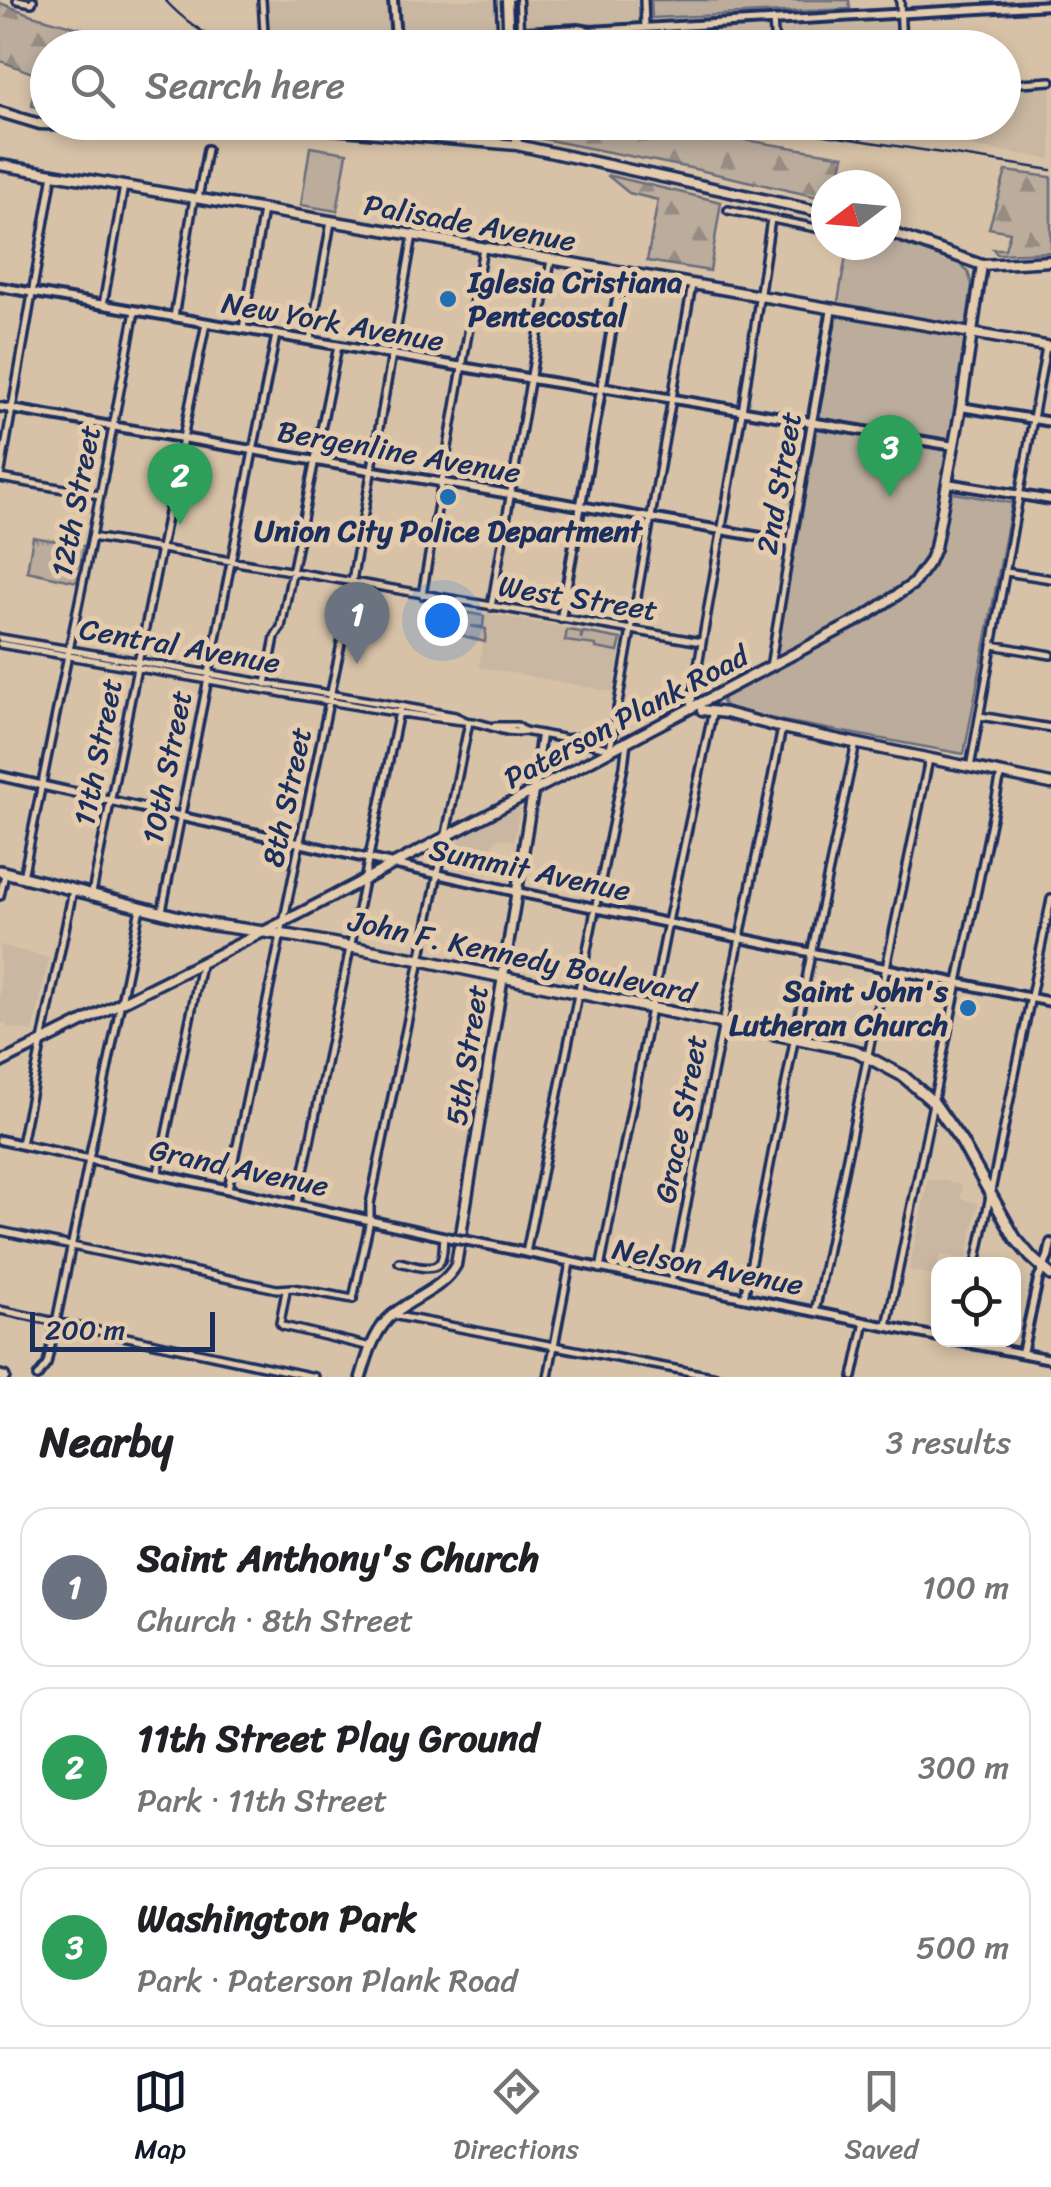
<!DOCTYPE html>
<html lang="en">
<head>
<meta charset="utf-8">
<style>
	:root { --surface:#fff; --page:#f6f6f6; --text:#202124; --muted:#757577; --line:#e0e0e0; --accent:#111827 }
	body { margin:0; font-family:Sriracha,sans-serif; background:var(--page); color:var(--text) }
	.controls { position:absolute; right:30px; bottom:30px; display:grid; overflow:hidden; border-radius:20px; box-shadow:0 5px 15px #0003 }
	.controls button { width:90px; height:90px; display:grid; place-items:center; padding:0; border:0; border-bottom:2px solid var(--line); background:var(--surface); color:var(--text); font:50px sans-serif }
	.compass { position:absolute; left:811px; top:170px; width:90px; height:90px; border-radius:50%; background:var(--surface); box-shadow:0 5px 15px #0003; rotate:254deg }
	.scale { position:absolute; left:30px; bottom:25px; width:185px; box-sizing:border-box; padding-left:10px; border:5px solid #1b2f5e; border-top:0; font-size:28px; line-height:35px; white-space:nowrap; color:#1b2f5e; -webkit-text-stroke:8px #e3cbac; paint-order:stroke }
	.you { position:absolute; left:442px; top:620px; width:35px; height:35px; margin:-25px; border:8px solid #fff; border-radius:50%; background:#1a73e8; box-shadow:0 0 0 15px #1a73e833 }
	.badge { display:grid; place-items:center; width:65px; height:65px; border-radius:50%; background:var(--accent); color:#fff; font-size:32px; font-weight:700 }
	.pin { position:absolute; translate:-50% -82px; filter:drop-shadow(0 2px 5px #0008) }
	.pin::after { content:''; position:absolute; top:52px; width:35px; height:30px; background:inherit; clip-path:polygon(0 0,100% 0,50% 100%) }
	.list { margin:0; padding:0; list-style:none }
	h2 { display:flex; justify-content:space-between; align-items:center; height:130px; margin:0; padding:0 40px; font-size:42px }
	h2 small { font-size:32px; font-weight:400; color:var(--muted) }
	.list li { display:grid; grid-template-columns:65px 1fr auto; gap:30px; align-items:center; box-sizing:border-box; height:160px; margin:0 20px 20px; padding:0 20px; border:2px solid var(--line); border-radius:30px }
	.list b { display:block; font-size:38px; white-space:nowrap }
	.list p { margin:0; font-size:32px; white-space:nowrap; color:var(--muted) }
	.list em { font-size:32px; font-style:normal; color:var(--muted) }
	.icon { flex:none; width:55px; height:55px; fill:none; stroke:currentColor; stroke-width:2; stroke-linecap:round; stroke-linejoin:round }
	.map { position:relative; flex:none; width:1051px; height:1377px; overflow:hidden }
	.search { position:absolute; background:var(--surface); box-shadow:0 5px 15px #0003; left:30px; right:30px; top:30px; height:110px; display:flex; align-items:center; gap:25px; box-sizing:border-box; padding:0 35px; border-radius:55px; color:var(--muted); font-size:38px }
	.sheet { height:670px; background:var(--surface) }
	nav { display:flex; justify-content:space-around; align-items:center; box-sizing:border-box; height:140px; border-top:2px solid var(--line); background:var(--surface); font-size:28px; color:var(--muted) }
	nav a { display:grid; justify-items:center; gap:5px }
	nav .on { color:var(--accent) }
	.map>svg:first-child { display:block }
</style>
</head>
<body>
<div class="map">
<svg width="1051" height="1377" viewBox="0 0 1051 1377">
	<defs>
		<pattern id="grass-tufts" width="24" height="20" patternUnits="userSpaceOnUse" patternTransform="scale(2.5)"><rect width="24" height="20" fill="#bbac9c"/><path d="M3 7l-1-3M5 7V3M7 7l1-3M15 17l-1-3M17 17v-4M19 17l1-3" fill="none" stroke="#978c82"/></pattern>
		<pattern id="forest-firs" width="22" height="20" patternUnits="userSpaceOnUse" patternTransform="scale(2.5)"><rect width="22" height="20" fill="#bbac9c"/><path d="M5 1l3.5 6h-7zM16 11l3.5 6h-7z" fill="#978c82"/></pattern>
	</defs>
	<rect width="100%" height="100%" fill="#d7c2a7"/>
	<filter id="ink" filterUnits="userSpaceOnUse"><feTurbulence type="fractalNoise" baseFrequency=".01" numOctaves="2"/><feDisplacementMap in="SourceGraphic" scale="20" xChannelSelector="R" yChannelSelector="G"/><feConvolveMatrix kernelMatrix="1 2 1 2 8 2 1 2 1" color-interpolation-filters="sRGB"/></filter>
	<g filter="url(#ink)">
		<path fill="#c9b7a2" d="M 262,0 L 497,0 L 500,47 L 265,47 Z
			M 524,0 L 645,0 L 648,31 L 894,19 L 898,21 L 899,47 L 526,47 Z
			M 1051,82 L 1051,159 L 822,123 L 1004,122 L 1004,84 Z
			M 458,609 L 622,637 L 613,692 L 479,667 L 483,641 L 453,636 Z
			M 520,807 L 514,841 L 498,838 L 493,844 L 487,875 L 454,868 L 460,838 Z
			M 0,945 L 49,958 L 33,1032 L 7,1027 L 7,1024 L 0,1023 Z
			M 928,1180 L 941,1180 L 962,1185 L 961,1199 L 978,1203 L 967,1259 L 940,1255 L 935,1276 L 909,1270 Z"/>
		<path fill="url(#grass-tufts)" stroke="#6b6e7d" stroke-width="2.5" d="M 33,537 L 84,546 L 77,582 L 27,571 Z"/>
		<path fill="url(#forest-firs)" stroke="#6b6e7d" stroke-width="2.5" d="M 0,3 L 32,15 L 148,47 L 48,48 L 47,108 L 32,106 L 35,74 L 0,61 Z
			M 527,123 L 640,123 L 844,156 L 838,185 L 826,185 L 826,199 L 690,168 L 528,136 Z
			M 1006,171 L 1051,177 L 1051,252 L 997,254 L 993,249 L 1005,249 L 1010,232 L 989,228 Z
			M 607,175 L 721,202 L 710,271 L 647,261 L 658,200 L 629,193 Z"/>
		<path fill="#bbac9c" stroke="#6b6e7d" stroke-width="2.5" d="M 651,0 L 849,0 L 850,9 L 652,18 Z
			M 310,147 L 347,153 L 337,211 L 301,205 Z
			M 886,238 L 960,264 L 968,272 L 972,285 L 949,450 L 942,491 L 1012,503 L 964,754 L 729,711 L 722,702 L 726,694 L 773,667 L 848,245 L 886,245 Z
			M 458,611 L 484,616 L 483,627 L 471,626 L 486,629 L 485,642 L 454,633 Z
			M 567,630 L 581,632 L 581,639 L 583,632 L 621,639 L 618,652 L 596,648 L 596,645 L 565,641 Z"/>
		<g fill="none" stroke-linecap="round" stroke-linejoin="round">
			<defs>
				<path id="pedestrian" d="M 519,0 L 520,32"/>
				<path id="minor" d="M 17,0 L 32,3 L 33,0
					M 262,0 L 265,48
					M 500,0 L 502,34
					M 644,0 L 645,27
					M 900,0 L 902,48
					M 773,20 L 775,48
					M 317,42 L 396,39
					M 1004,84 L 1051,81
					M 198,199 L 207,149
					M 728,210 L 826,230
					M 103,305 L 124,186
					M 174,317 L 194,198
					M 243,329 L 263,210
					M 310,340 L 331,222
					M 0,477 L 53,174
					M 0,478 L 100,495
					M 92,537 L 701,642
					M 1006,572 L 1051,579
					M 422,595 L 483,248
					M 491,607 L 551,260
					M 0,638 L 393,705 L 455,716 L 466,721
					M 0,644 C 89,660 177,674 266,690 C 334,702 403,715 472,722 C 489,724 506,735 524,731
					M 992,645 L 1051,655
					M 770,667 L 791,542
					M 266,684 L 275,637 L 281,627 L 338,346
					M 691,706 L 742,412 L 771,219
					M 980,716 L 1051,728
					M 495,726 L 517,726 L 524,731 L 567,739 L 574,743 L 585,743
					M 567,739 L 580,737 L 588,743 L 610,749 L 692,285
					M 970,768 L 1046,347
					M 23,877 L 92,537 L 135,311
					M 92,893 L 206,323
					M 0,896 L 5,874
					M 162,911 L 276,335
					M 21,1144 L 73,890
					M 158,1173 L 201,965
					M 228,1189 L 341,644 L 413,235
					M 297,1204 L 400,707
					M 0,1231 L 277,1289 L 293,1288 L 353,1299 L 370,1220 L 370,1204 L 469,722
					M 526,1253 L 624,766 L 627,741
					M 399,1262 C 409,1264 433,1274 440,1262 C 444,1257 443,1243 444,1236
					M 976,1264 L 1051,899
					M 600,1269 L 668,922 L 712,715
					M 671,1283 L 782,728
					M 286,1291 L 280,1323 L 283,1326 L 371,1347
					M 744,1298 L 810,959 L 856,743
					M 0,1310 L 315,1377
					M 815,1312 L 929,759
					M 392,1315 L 717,1377
					M 887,1326 L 1001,774
					M 37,1377 L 47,1364 L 56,1322 L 140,908
					M 548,1377 L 570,1263
					M 853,1377 L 865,1322"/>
				<path id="tertiary" d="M 393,0 L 396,39 L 578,29 L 590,31 L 1051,5
					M 0,287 L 538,380 L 594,389 L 608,388 L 954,446
					M 0,407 L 791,542 L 832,308
					M 961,407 L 1051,422
					M 947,483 L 1051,500
					M 561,618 L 622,271
					M 0,776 L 517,892 L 1051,1002
					M 533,792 L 541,735
					M 0,1140 L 451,1238
					M 469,1241 L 938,1337
					M 951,1340 L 1051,1359
					M 1022,1353 L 1038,1280 L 1048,1257 L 1051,1243"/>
				<path id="secondary" d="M 0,112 L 40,124 L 70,125 L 181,128 L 201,128 L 225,122
					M 251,122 L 517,145 L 826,213
					M 515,122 L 517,145
					M 0,165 L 413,235 L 1051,347
					M 886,231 L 982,265
					M 982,265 L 1051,261
					M 702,710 L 726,713 L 782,728 L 1051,784
					M 0,1063 L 297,915 L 866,616 L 913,584 L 929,562 L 935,548 L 961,407 L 982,265
					M 361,1377 C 367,1357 373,1335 388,1319 C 407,1299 442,1291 456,1265 L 533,792"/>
				<path id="primary" d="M 0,871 L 207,924 L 293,936 L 426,961 L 856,1051 L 903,1076 L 934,1103 L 961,1141 L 1015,1238 L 1031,1257 L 1051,1275"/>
				<path id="trunk" d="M 0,1376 L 4,1377"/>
			</defs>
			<use href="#pedestrian" stroke="#1b2f5e" stroke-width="11"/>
			<use href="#minor" stroke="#1b2f5e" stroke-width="12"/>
			<use href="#tertiary" stroke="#1b2f5e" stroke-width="14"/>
			<use href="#secondary" stroke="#1b2f5e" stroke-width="15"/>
			<use href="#primary" stroke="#1b2f5e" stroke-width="16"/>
			<use href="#trunk" stroke="#1b2f5e" stroke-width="16"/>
			<use href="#pedestrian" stroke="#e3cbac" stroke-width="4"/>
			<use href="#minor" stroke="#e3cbac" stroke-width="5"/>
			<use href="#tertiary" stroke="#e3cbac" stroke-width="6"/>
			<use href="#secondary" stroke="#e3cbac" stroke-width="8"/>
			<use href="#primary" stroke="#e3cbac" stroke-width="9"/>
			<use href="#trunk" stroke="#e3cbac" stroke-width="9"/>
			<path stroke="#1b2f5e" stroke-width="2.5" d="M 165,0 C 184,21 205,34 229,48
				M 742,122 L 1051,170"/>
			<defs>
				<path id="tertiary-bridge" d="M 451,1238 L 469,1241"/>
				<path id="secondary-bridge" d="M 507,0 L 509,48"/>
			</defs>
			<use href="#tertiary-bridge" stroke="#1b2f5e" stroke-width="14" stroke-linecap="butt"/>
			<use href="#secondary-bridge" stroke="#1b2f5e" stroke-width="15" stroke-linecap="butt"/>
			<use href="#tertiary-bridge" stroke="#e3cbac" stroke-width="6"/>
			<use href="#secondary-bridge" stroke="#e3cbac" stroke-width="8"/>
		</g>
	</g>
	<g fill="#1f6fb2" stroke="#e3cbac" stroke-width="4">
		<circle cx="448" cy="299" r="10"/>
		<circle cx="448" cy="497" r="10"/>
		<circle cx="968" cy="1008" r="10"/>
	</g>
	<g text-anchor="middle" stroke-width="10" stroke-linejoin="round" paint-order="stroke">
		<g font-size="30" fill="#1b2f5e" stroke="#e3cbac">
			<text transform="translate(470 223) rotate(10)" y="10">Palisade Avenue</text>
			<text transform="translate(333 322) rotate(10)" y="10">New York Avenue</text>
			<text transform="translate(399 452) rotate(10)" y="10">Bergenline Avenue</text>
			<text transform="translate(779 483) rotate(-80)" y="10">2nd Street</text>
			<text transform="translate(76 501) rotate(-79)" y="10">12th Street</text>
			<text transform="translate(578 598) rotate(9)" y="10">West Street</text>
			<text transform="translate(180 646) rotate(10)" y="10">Central Avenue</text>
			<text transform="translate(626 717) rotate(-28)" y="10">Paterson Plank Road</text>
			<text transform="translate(98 752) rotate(-79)" y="10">11th Street</text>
			<text transform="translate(167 767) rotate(-79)" y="10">10th Street</text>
			<text transform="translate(287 797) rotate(-78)" y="10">8th Street</text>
			<text transform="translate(530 870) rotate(12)" y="10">Summit Avenue</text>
			<text transform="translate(522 957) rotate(12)" y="10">John F. Kennedy Boulevard</text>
			<text transform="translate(467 1055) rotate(-81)" y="10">5th Street</text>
			<text transform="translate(681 1119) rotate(-79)" y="10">Grace Street</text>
			<text transform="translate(239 1168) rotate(12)" y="10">Grand Avenue</text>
			<text transform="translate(708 1267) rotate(11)" y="10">Nelson Avenue</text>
		</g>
		<g font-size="30" font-weight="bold" fill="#1b2f5e" stroke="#e3cbac" text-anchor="start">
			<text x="468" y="292">Iglesia Cristiana<tspan x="468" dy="34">Pentecostal</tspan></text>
			<text x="448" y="541" text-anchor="middle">Union City Police Department</text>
			<text x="948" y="1001" text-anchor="end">Saint John's<tspan x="948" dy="34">Lutheran Church</tspan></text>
		</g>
	</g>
</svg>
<div class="controls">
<button><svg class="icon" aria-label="locate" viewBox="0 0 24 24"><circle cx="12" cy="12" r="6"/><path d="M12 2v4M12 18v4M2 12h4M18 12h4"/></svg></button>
</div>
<svg class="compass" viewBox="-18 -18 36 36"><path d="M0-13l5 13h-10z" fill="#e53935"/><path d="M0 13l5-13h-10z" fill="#757577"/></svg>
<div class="scale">200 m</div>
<div class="you"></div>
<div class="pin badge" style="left:357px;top:664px;background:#6b7280">1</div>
<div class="pin badge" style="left:180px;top:525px;background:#2e9e5b">2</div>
<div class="pin badge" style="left:890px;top:497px;background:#2e9e5b">3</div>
<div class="search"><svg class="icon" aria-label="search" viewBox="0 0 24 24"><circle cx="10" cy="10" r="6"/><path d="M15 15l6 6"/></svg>Search here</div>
</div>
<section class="sheet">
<h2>Nearby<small>3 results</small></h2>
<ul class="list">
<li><span class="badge" style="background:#6b7280">1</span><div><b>Saint Anthony's Church</b><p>Church · 8th Street</p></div><em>100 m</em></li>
<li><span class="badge" style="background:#2e9e5b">2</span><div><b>11th Street Play Ground</b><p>Park · 11th Street</p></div><em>300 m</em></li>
<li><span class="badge" style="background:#2e9e5b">3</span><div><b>Washington Park</b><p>Park · Paterson Plank Road</p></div><em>500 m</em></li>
</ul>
</section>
<nav>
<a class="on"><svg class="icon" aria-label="map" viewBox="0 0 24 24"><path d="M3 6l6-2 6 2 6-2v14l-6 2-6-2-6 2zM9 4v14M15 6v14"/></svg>Map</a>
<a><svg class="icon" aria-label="directions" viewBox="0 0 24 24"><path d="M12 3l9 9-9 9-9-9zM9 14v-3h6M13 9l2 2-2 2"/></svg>Directions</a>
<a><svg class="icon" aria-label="saved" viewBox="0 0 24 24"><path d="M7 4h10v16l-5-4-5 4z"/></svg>Saved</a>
</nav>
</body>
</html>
